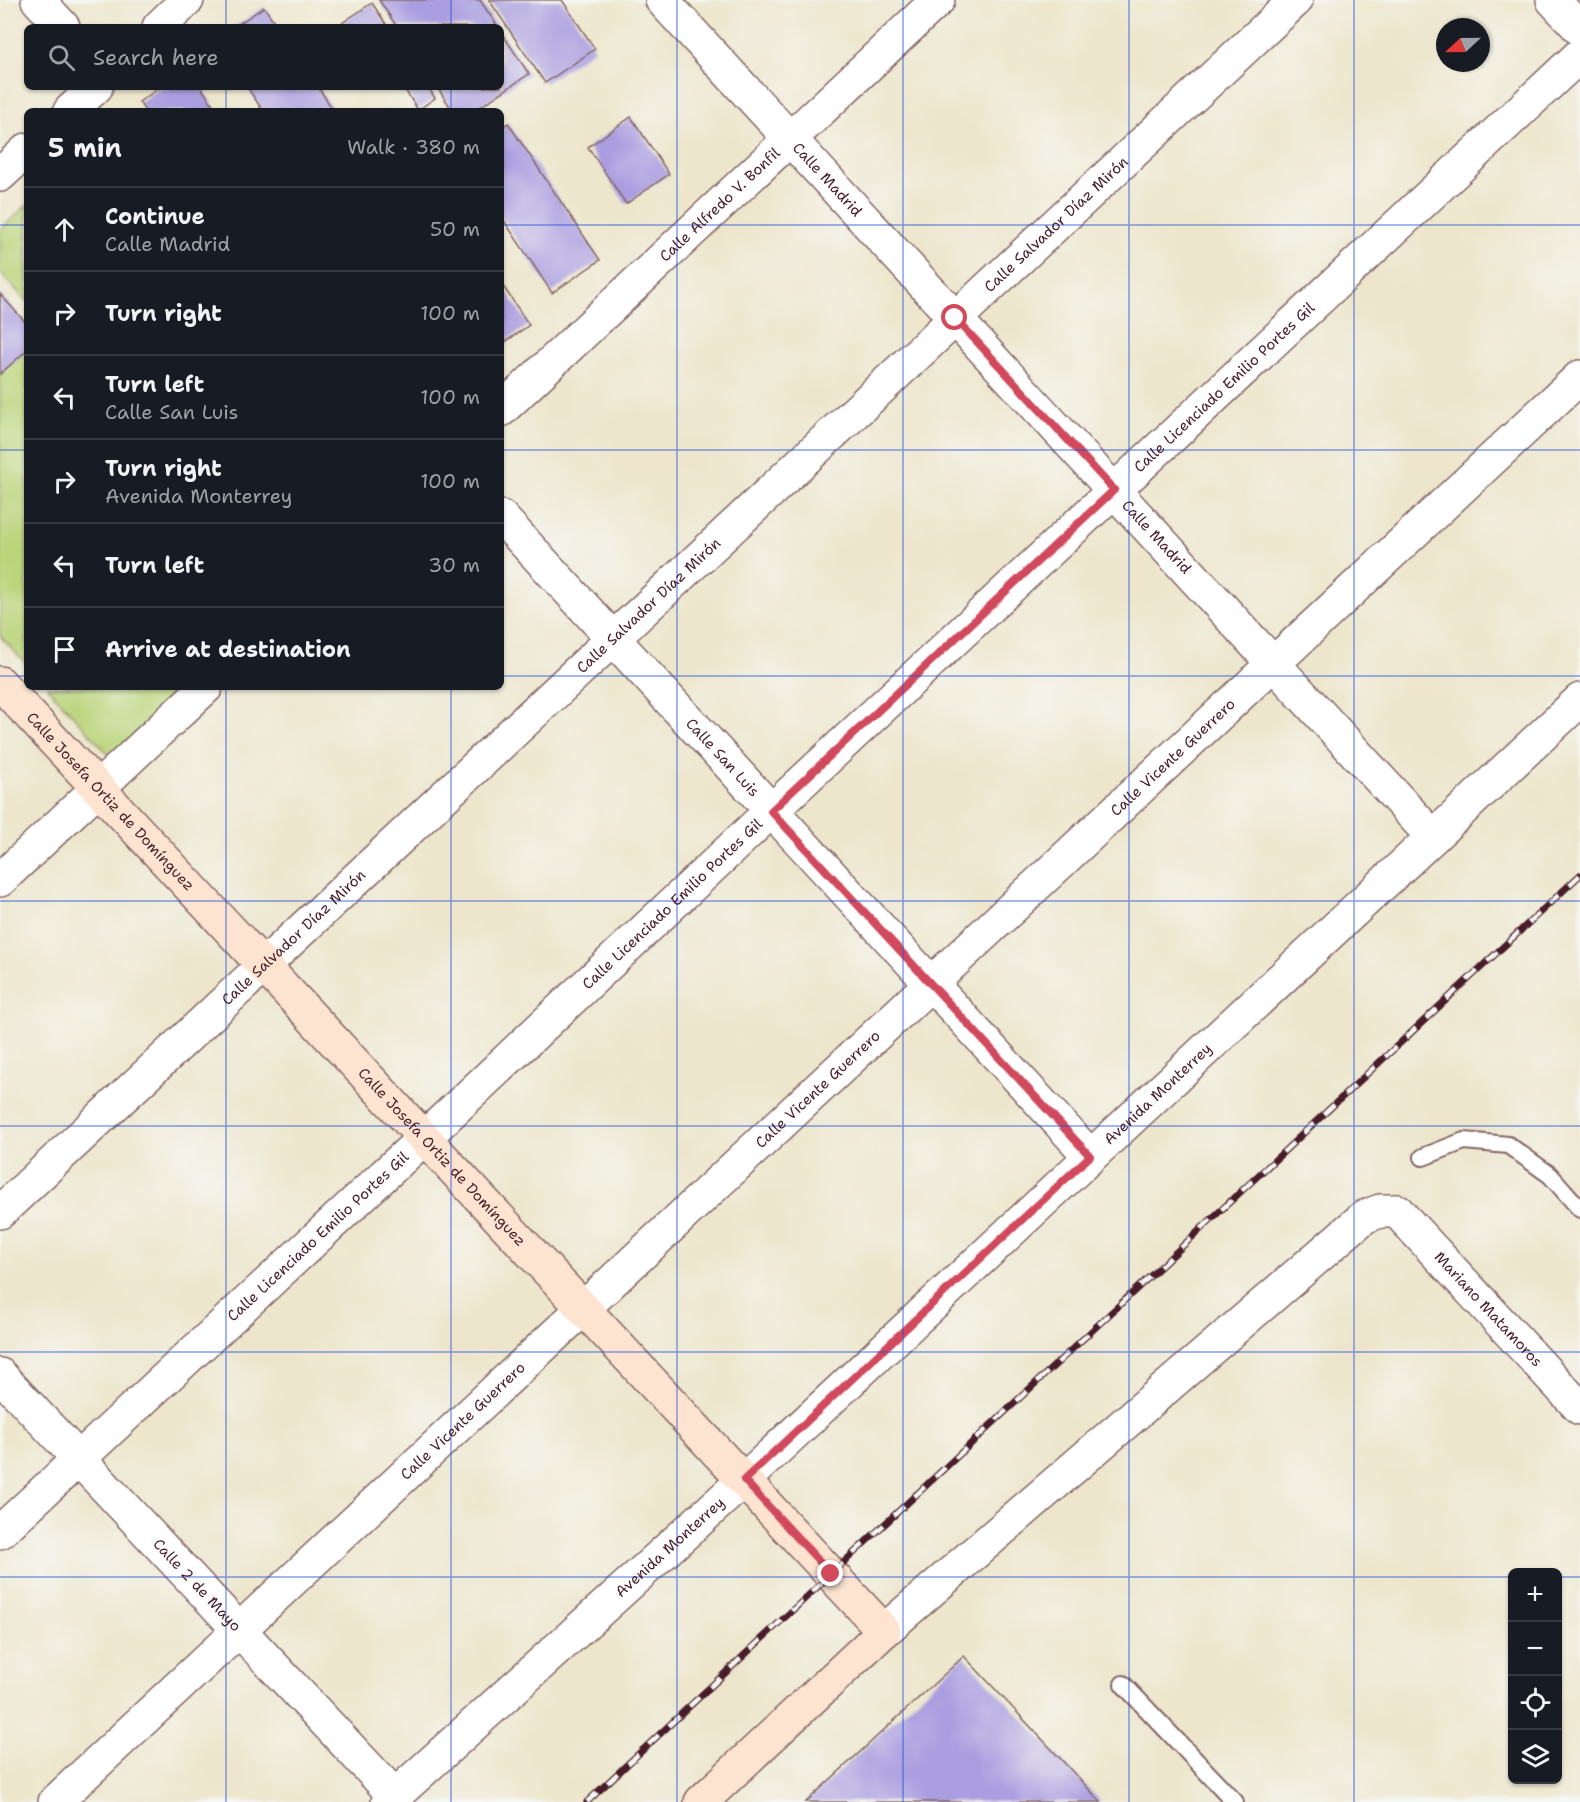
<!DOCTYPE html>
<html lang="en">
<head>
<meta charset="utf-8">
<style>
	:root { --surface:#171b24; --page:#242831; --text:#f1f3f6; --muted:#9ea1a6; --line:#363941 }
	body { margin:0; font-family:"Shantell Sans",sans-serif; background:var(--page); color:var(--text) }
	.controls { position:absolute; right:18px; bottom:18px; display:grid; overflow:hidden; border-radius:9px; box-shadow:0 2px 4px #0004 }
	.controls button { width:54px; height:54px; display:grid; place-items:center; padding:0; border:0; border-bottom:2px solid var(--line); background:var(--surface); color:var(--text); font:30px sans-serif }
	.compass { position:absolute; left:1436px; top:18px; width:54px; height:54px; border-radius:50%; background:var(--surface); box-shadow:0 2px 4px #0004; rotate:248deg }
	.stop { position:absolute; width:18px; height:18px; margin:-14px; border:4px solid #d1495b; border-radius:50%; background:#fff }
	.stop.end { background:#d1495b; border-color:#fff; box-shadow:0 2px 6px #0008 }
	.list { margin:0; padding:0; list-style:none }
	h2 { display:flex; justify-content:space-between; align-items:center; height:78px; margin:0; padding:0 24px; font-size:26px }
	h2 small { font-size:20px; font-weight:400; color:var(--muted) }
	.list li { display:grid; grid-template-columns:39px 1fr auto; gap:18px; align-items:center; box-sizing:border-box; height:84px; padding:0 24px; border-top:2px solid var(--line) }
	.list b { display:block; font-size:22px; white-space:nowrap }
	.list p { margin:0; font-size:20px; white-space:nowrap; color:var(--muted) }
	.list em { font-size:20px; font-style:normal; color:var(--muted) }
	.icon { flex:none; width:33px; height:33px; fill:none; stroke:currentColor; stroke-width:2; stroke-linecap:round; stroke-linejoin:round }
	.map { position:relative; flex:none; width:1580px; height:1802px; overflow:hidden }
	.search { position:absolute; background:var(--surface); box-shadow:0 2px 4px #0004; left:24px; top:24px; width:480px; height:66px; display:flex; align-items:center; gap:15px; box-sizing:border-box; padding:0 21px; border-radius:9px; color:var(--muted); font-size:22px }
	.panel { position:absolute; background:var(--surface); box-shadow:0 2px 4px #0004; left:24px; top:108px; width:480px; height:582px; border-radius:9px }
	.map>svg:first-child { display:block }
</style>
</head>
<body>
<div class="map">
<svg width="1580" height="1802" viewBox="0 0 1580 1802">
	<rect width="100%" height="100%" fill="#f6f6f2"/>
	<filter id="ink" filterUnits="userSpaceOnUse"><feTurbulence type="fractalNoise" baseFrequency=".0167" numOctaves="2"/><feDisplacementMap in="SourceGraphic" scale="12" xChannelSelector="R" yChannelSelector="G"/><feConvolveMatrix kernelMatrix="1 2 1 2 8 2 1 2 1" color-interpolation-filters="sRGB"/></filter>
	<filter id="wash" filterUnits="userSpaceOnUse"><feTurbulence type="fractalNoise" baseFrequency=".008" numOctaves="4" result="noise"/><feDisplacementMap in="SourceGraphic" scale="24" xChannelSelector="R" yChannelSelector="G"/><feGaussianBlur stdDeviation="1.35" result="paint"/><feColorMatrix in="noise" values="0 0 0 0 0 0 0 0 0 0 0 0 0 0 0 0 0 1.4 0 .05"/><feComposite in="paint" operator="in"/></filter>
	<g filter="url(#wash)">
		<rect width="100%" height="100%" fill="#ede6cc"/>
		<path fill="#bad479" stroke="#827a52" stroke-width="1.5" d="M 27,205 L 27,302 L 0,272 L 0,230 Z
			M 27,350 L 27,665 L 0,636 L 0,374 Z
			M 47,687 L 186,687 L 111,757 Z"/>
		<g id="blocks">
			<path fill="#aa9ee0" d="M 379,0 L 480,0 L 498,27 L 397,27 Z
				M 489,0 L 562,0 L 595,49 L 545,83 Z
				M 372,3 L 388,27 L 336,27 Z
				M 264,7 L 278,27 L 234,27 Z
				M 501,32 L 529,74 L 474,111 L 453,111 L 437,87 L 501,87 Z
				M 161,87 L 201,87 L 217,111 L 145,111 L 139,102 Z
				M 247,87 L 318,87 L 334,111 L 263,111 Z
				M 403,87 L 428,87 L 435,98 L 418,110 Z
				M 631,117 L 669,174 L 626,204 L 588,147 Z
				M 508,123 L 600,260 L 552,293 L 501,216 L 501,128 Z
				M 501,283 L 529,325 L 501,345 Z
				M 0,294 L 27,324 L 27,350 L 0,374 Z
				M 964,1656 L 1101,1802 L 806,1802 Z"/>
		</g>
	</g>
	<g filter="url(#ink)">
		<use href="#blocks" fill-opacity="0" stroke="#836563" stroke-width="1.5"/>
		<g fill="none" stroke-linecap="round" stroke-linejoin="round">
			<defs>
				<path id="lane" d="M 1423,1157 L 1464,1141 L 1508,1145 L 1550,1175 L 1580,1209
					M 1123,1684 L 1235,1802"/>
				<g id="street">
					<path d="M 38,0 L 63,27"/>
					<path id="s1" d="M 662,0 L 1433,837"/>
					<path d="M 1553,0 L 1580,29"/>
					<path d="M 159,27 L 187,0"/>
					<path d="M 70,111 L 96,87"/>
					<path d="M 0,175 L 27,150"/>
					<path id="s2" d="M 501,410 L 938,0"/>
					<path id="s3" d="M 501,517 L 1090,1156"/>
					<path d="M 0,880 L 206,687"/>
					<path id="s4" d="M 0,1212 L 1296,0"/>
					<path id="s5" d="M 0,1375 L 395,1796"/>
					<path id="s6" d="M 0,1532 L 424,1138 L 771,811 L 1580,55"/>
					<path id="s7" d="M 884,1631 L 1364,1217 L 1380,1211 L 1397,1211 L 1580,1408"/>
					<path id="s8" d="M 55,1802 L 1580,377"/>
					<path id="s9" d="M 388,1802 L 744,1480 L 1580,700"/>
				</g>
				<g id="secondary">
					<path id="s10" d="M 0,683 L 884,1631 L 701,1802"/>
				</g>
			</defs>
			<use href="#lane" stroke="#836563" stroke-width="20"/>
			<use href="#street" stroke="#836563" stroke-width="36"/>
			<use href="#secondary" stroke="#836563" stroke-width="36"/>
			<use href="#lane" stroke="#fff" stroke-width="16"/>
			<use href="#street" stroke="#fff" stroke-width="33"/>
			<use href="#secondary" stroke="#fde4d1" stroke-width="33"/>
			<defs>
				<path id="rail" d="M 587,1802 L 1580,875"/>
			</defs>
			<use href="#rail" stroke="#4a1f2b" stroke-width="7"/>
			<use href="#rail" stroke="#f6f6f2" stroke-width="4.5" stroke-dasharray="14" stroke-linecap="butt"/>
		</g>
	</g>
	<g fill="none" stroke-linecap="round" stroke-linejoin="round" filter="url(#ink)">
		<path stroke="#d1495b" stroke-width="8" d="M 831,1574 L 744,1480 L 1090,1156 L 771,811 L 1114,490 L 955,318"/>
	</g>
	<path fill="none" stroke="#1d4ed8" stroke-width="1.5" stroke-opacity="0.55" d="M 226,0 L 226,27M 451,0 L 451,27M 677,0 L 677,1802M 903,0 L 903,1802M 1129,0 L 1129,1802M 1354,0 L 1354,1802M 226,87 L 226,111M 451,87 L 451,111M 0,225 L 27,225M 501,225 L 1580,225M 0,450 L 27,450M 501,450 L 1580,450M 0,676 L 27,676M 501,676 L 1580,676M 226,687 L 226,1802M 451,687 L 451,1802M 0,901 L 1580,901M 0,1126 L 1580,1126M 0,1352 L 1580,1352M 0,1577 L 1512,1577M 1558,1577 L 1580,1577"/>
	<g text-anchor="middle" stroke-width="6" stroke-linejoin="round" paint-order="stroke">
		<g font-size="15" fill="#4a1f2b" stroke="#f6f6f2">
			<text dy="5" stroke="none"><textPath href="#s1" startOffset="244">Calle Madrid</textPath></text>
			<text dy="5" stroke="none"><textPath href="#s2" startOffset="300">Calle Alfredo V. Bonfil</textPath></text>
			<text dy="5" stroke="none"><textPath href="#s4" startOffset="1446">Calle Salvador Díaz Mirón</textPath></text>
			<text dy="5" stroke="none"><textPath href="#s6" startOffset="1676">Calle Licenciado Emilio Portes Gil</textPath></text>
			<text dy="5" stroke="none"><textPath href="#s1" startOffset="730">Calle Madrid</textPath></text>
			<text dy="5" stroke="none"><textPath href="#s4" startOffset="888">Calle Salvador Díaz Mirón</textPath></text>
			<text dy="5" stroke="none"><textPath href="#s3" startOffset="327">Calle San Luis</textPath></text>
			<text dy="5" stroke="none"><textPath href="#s8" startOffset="1530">Calle Vicente Guerrero</textPath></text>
			<text dy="5" stroke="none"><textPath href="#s10" startOffset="162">Calle Josefa Ortiz de Domínguez</textPath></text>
			<text dy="5" stroke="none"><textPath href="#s6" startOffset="920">Calle Licenciado Emilio Portes Gil</textPath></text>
			<text dy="5" stroke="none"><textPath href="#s4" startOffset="402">Calle Salvador Díaz Mirón</textPath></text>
			<text dy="5" stroke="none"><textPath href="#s8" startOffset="1044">Calle Vicente Guerrero</textPath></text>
			<text dy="5" stroke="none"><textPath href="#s9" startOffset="1046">Avenida Monterrey</textPath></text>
			<text dy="5" stroke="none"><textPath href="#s10" startOffset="648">Calle Josefa Ortiz de Domínguez</textPath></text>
			<text dy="5" stroke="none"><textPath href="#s6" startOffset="434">Calle Licenciado Emilio Portes Gil</textPath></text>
			<text dy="5" stroke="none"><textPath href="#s7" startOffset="802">Mariano Matamoros</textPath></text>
			<text dy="5" stroke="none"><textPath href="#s8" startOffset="558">Calle Vicente Guerrero</textPath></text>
			<text dy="5" stroke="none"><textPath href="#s9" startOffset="380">Avenida Monterrey</textPath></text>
			<text dy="5" stroke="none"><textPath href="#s5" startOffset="288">Calle 2 de Mayo</textPath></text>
		</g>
	</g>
</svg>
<div class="controls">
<button>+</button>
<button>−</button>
<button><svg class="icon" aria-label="locate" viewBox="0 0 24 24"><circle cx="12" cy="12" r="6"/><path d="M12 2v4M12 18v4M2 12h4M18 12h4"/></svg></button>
<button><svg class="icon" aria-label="layers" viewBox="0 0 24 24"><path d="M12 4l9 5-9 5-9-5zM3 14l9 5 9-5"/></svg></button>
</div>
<svg class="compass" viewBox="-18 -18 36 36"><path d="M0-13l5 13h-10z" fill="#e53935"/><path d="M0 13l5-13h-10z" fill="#9ea1a6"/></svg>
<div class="stop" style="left:955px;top:318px"></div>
<div class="stop end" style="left:831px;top:1574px"></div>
<div class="search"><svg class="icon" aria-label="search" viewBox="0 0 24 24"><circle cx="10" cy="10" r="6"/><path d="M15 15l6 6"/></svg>Search here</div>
<section class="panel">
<h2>5 min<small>Walk · 380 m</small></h2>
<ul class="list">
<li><svg class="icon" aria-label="ahead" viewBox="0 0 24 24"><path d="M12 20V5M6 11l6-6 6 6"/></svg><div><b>Continue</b><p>Calle Madrid</p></div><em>50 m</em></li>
<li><svg class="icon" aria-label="right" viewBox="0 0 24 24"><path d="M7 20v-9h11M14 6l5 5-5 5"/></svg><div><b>Turn right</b></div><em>100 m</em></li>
<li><svg class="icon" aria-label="left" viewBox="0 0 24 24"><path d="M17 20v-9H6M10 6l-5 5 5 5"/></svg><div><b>Turn left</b><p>Calle San Luis</p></div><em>100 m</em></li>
<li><svg class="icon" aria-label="right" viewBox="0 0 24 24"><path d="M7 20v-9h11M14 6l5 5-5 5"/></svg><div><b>Turn right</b><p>Avenida Monterrey</p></div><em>100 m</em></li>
<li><svg class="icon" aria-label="left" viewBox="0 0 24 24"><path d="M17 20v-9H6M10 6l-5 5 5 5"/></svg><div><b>Turn left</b></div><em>30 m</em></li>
<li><svg class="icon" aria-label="arrive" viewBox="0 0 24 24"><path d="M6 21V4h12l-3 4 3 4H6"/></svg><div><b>Arrive at destination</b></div></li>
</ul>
</section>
</div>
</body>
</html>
